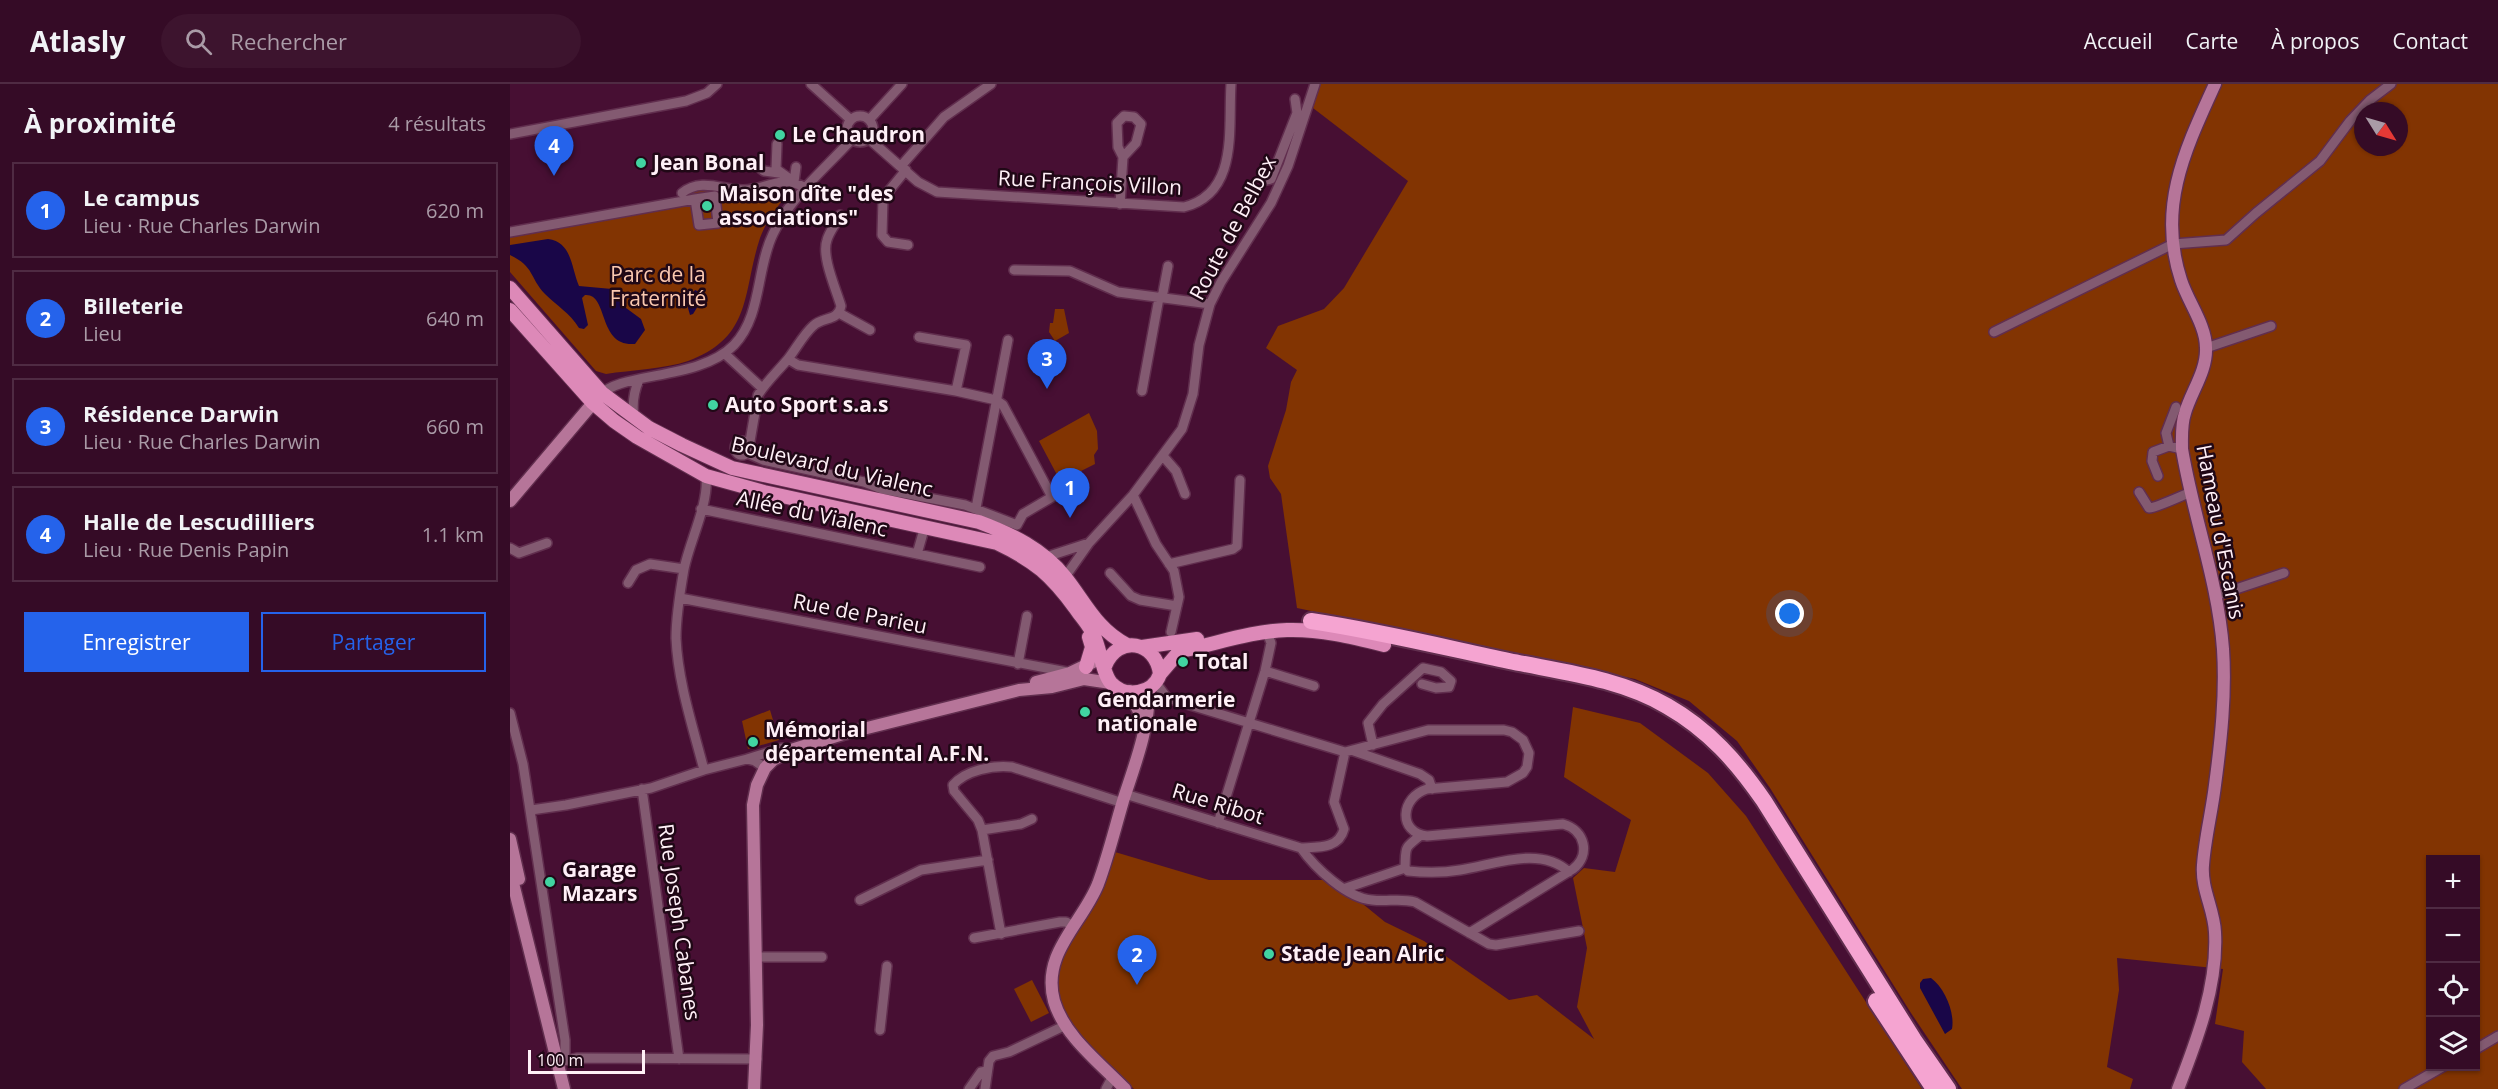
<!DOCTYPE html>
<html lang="fr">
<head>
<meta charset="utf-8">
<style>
	:root { --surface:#350b26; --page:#3d142e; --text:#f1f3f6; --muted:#aa9ba7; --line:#4f2b43; --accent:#2563eb }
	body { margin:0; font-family:"Open Sans",sans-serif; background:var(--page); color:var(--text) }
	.controls { position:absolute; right:18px; bottom:18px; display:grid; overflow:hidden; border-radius:0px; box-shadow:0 2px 4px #0004 }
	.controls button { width:54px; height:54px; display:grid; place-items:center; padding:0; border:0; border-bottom:2px solid var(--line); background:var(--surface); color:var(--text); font:30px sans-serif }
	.compass { position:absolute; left:1844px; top:18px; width:54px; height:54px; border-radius:50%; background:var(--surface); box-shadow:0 2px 4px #0004; rotate:127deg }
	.scale { position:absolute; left:18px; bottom:15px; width:117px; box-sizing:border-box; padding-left:6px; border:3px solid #fff0f7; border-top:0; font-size:16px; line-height:21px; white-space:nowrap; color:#fff0f7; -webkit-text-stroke:4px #200816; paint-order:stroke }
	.you { position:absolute; left:1280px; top:530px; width:21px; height:21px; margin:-15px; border:4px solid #fff; border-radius:50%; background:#1a73e8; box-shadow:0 0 0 9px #1a73e833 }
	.badge { display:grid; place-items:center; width:39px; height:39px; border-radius:50%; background:var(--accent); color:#fff; font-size:20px; font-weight:700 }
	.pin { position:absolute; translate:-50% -50px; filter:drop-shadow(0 2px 3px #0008) }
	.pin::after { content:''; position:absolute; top:32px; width:21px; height:18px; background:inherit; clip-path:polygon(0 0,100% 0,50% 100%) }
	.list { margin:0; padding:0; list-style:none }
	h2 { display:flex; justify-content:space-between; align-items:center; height:78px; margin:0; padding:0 24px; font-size:26px }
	h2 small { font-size:20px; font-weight:400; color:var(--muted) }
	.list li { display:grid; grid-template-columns:39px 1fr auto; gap:18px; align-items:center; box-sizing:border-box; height:96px; margin:0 12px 12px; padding:0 12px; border:2px solid var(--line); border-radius:0px }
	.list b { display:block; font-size:22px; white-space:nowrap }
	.list p { margin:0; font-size:20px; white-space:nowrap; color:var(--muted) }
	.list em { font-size:20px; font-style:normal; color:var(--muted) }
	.actions { display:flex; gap:12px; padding:18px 24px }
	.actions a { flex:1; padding:14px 0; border:2px solid var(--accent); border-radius:0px; text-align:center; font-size:21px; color:var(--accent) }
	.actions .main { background:var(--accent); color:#fff }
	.icon { flex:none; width:33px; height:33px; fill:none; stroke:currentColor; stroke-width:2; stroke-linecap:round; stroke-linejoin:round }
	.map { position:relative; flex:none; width:1988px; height:1005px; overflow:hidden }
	header { display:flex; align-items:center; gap:36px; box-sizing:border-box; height:84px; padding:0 30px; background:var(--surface); border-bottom:2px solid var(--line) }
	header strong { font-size:28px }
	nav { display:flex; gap:33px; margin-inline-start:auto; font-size:21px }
	.search { width:420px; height:54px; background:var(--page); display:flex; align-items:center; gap:15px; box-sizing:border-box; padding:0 21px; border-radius:33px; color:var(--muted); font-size:22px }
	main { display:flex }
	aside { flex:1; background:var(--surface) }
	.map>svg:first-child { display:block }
</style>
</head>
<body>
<header>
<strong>Atlasly</strong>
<div class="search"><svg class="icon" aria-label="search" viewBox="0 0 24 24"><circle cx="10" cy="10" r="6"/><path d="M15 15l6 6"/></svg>Rechercher</div>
<nav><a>Accueil</a><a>Carte</a><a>À propos</a><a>Contact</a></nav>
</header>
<main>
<aside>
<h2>À proximité<small>4 résultats</small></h2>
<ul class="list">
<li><span class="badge">1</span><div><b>Le campus</b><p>Lieu · Rue Charles Darwin</p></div><em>620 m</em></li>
<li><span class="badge">2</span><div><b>Billeterie</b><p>Lieu</p></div><em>640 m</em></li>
<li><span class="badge">3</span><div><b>Résidence Darwin</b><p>Lieu · Rue Charles Darwin</p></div><em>660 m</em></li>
<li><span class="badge">4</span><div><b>Halle de Lescudilliers</b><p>Lieu · Rue Denis Papin</p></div><em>1.1 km</em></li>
</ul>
<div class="actions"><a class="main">Enregistrer</a><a>Partager</a></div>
</aside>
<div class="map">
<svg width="1988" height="1005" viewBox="0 0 1988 1005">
	<rect width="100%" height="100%" fill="#470f33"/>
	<path fill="#823402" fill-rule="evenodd" d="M 810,0 L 1988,0 L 1988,1005 L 1756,1005 L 1732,978 L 1734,947 L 1705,940 L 1713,885 L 1607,874 L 1609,906 L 1597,983 L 1623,995 L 1620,1005 L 1452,1005 L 1401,929 L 1260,704 L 1227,657 L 1179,617 L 1125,595 L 787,524 L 771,410 L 760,394 L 758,382 L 776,326 L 781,298 L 787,286 L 756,264 L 768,242 L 814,225 L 834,204 L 898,97 L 803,24 ZM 1853,27 L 1889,27 L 1889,63 L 1853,63 ZM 1920,776 L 1966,776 L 1966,982 L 1920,982 Z
		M 281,100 L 285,101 C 271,118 258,133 250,154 C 232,209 243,253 178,277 C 155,285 121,286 96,290 L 86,287 L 0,188 L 0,150 L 176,119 L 175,111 L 179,106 L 206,103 L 214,112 Z
		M 545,225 L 554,225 L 559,249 L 545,257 L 539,248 L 540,239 L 543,239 Z
		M 579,329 L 587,347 L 588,365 L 584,371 L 585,380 L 567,389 L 554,404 L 529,357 Z
		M 1063,623 L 1130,639 L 1198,689 L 1236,732 L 1412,1005 L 624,1005 C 591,972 534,932 550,878 C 553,867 561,855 567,846 C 582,820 596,797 605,768 L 699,796 L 814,796 L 848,816 L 875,838 L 914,857 L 999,916 L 1027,911 L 1084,955 L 1067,923 L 1077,864 L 1063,794 L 1074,784 L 1105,788 L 1121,736 L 1054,693 Z
		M 260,626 L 269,656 L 238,665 L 232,637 Z
		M 522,896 L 539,929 L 521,938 L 504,905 Z"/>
	<path fill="#190648" d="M 38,155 C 62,158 61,183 69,202 L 102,205 L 112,221 L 131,235 L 135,246 L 125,260 C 87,263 99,209 75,211 L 72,214 L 78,241 L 74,245 L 69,244 C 60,229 47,222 35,210 C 19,193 25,183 0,171 L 0,161 Z
		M 185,206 L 194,210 L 196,222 L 188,222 L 183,230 L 180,231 L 176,217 Z
		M 1421,894 C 1435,904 1445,929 1442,945 L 1435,950 L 1410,904 L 1410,899 L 1413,895 Z"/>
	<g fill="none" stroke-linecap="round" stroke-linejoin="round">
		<defs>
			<path id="street" d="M 301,0 L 341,36
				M337 45a13 13 0 1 1 26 0a13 13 0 1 1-26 0Z
				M 359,36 L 392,0
				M 0,50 L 176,17 L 197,9 L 207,0
				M 358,54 L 408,98 L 427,108 L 674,123 C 729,109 718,45 721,0
				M 267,60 L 266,85 L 284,98
				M 245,80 L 254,87 L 269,89
				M 391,82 L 434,33 L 481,0
				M 396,86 L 373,114 L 372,151 L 378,158 L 398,161
				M 757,96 L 761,95 L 787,29 L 785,15
				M 284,98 L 286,83
				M 172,109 C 190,94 211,105 232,106 C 255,107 269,89 296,104
				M 610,120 L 613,73 L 608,63 L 607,39 L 614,32 L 624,33 L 631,40 L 626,59 L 613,73
				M 0,148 L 185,115 L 205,112 L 208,139 L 189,141 L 185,115
				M 504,186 L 560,187 L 608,208 L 700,220
				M 652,214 L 658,182
				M 329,229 L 360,246
				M 1484,248 L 1663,160 L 1716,156 L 1746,129 L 1810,77 L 1840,37 L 1860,16 L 1881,0
				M 409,253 L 456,261 L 446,307
				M 1696,264 L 1761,242
				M 214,269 L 252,304
				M 278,275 L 288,281 L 446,307 L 486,316 L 493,321 L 542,413 L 513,430 L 507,441
				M 632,307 L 649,214
				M 89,312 C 110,287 189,297 224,261 C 252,232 246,185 263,150 C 280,113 315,85 342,55
				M 124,334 C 122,320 123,309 129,296
				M225 364a7 7 0 1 1 14 0a7 7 0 1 1-14 0Z
				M 1659,362 L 1656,349 L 1666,323
				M 239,363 L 248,311 C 256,298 268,287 278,275 C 286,265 293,251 303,242 C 313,232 328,238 331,222 C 326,205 311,172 317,156 C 319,148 326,140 330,131
				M 237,369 L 253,376 L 354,398 L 372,405 L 455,421 L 507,441
				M 653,372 L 666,387 L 675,410
				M 1648,392 L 1642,377 L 1643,368 L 1659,362 L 1672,365
				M 1629,408 L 1639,424 C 1646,424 1671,412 1681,408
				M 623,411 L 646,460 L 664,487 L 669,513 L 661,548
				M 466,424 L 498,256
				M 191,425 L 470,483
				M 0,464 L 9,469 L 37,459
				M 407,470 L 415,442
				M 536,473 L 579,459
				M 659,480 L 723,465 L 727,462 L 730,396
				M 600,489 L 621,512 L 630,516 L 667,522
				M 555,493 L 579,459 L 623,411 L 672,345 L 683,310 L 689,261 L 700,220 L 711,198 L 761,119 L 778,82 L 805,0
				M 118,499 L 126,486 L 140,480 L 174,485
				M 1705,512 L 1774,489
				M 170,514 L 557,588
				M 508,580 L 517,532
				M 755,587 L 804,602
				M 646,599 L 657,614 L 835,668 L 918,646 L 994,646 L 1002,648 L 1013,656 L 1019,669 L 1017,683 L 1013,689 L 997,698 L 917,705 C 891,713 887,748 917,752 L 1053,740 C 1075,746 1081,771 1063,785 L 959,849
				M 0,629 L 13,680 L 55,956 L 55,969 L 48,978
				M 863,661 L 858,639 L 873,620 L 913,584 L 931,588 L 941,597 L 939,603 L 926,604 L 912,600
				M 844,667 L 910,690 L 919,696 L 922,705
				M 237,675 L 272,664
				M 194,686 C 183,643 168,599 166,554 C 166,532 170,508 174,485 C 180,456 199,420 196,392
				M 132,705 L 169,975
				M 615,710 L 791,764 C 808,763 829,765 834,745 L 824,718 L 835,668
				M 21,726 L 56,721 L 141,704 L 194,686 L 237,675 L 245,677 L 255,684
				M 708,739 L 755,587 L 761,559 L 757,548
				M 472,746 L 511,740 L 522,735
				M 791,764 C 805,784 837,814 862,816 C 877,818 890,814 905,818 L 979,860 L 986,861 L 1069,847
				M 895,784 L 898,787 C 916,789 933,789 950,786 C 984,781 1030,761 1059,788
				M 836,804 L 895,784 C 896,763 893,765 911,751
				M 350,816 L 411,786 L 478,776
				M 491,850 L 472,746 L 468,736 L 444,707 L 443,701 C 456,686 483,681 502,683 L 613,719
				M 464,854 L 550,838 L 556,838 L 563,842
				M 246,873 L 312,873
				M 370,946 L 377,882
				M 1966,965 L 1988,952
				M 48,978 L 67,974 L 247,975
				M 459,1005 L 471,988 L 477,987
				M 475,1005 L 479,977 L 483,972 L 499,968 L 556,941
				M 596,1005 L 603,992
				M 1894,1005 L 1934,982"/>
			<path id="secondary" d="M 0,417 L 83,319
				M 526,598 L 560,589 L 583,578
				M 537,598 L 542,603 L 574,595 L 601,599
				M 619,607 L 631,632 L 632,644
				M 0,755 L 9,795
				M 0,787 L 54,1005
				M 244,1005 L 247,941 L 243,721 L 247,701 L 255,684 L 263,676 L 281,666 L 333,650 L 509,606 L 542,603
				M 615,1005 C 590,979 554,952 544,917 C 531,869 572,840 588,800 C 598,773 605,744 613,717 C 625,680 639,645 639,606
				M 1668,1005 C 1687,956 1708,901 1705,848 C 1704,825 1691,805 1693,781 C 1695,754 1702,727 1705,701 C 1711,656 1716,610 1713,565 C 1708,497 1683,432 1672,365 C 1672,353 1671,341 1675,329 C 1681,308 1697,287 1696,264 C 1696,241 1678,218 1671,196 C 1647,123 1675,66 1705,0"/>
			<path id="primary" d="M 0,204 L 92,309 L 139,344 L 172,361 L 222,384 L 469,438 C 501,450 533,465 555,493 C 575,518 586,545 617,561
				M 0,226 L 83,319 L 104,337 L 127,353 L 196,392 L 254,408 L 487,459 C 525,477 541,491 566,525 C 572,534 580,542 584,552 C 590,565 593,590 601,599 C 616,615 643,610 650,590 C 646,557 608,550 595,582
				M 632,563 L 687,555
				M 576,583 L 582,563 L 579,553
				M 650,590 L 668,569 L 675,566 C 708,559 743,547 777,546 C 810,545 842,553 874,561"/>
			<path id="highway" d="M 801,537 C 868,547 933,563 999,577 C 1052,588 1109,594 1157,622 C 1199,646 1227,678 1254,717 L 1404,956 L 1438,1005
				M 1366,917 L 1424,1005"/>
		</defs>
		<use href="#street" stroke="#612e4e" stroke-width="12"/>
		<use href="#secondary" stroke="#612e4e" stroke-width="15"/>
		<use href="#primary" stroke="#612e4e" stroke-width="16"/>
		<use href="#highway" stroke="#612e4e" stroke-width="20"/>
		<use href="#street" stroke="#835a71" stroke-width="9"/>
		<use href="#secondary" stroke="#b67599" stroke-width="12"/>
		<use href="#primary" stroke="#dd89b8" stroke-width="14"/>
		<use href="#highway" stroke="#f5a4d1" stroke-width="16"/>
	</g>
	<g fill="#41d4a1" stroke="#200816" stroke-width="2">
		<circle cx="270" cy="51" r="6"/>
		<circle cx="131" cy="79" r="6"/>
		<circle cx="197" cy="122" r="6"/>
		<circle cx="203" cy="321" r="6"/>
		<circle cx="673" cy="578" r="6"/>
		<circle cx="575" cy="628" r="6"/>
		<circle cx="243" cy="658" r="6"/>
		<circle cx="40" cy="798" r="6"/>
		<circle cx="759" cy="870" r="6"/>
	</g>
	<g text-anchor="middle" stroke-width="5" stroke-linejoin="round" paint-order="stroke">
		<g font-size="21" font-weight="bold" fill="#fff0f7" stroke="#200816" text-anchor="start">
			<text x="282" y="58">Le Chaudron</text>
			<text x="143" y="86">Jean Bonal</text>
			<text x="209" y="117">Maison dîte "des<tspan x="209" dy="24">associations"</tspan></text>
			<text x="215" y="328">Auto Sport s.a.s</text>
			<text x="685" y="585">Total</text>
			<text x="587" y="623">Gendarmerie<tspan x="587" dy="24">nationale</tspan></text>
			<text x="255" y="653">Mémorial<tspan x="255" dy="24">départemental A.F.N.</tspan></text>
			<text x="52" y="793">Garage<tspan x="52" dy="24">Mazars</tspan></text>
			<text x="771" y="877">Stade Jean Alric</text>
		</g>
		<g font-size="21" fill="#fff0f7" stroke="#200816">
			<text transform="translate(580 99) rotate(3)" y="7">Rue François Villon</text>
			<text transform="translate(723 144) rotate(-62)" y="7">Route de Belbex</text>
			<text transform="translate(322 383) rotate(13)" y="7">Boulevard du Vialenc</text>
			<text transform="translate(302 430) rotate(12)" y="7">Allée du Vialenc</text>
			<text transform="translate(1710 448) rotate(79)" y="7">Hameau d'Escanis</text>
			<text transform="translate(350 530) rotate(11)" y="7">Rue de Parieu</text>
			<text transform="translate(708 720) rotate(17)" y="7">Rue Ribot</text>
			<text transform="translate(169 838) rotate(82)" y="7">Rue Joseph Cabanes</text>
		</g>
		<g font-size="21" fill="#fbc8b0" stroke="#200816">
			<text x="148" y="198">Parc de la<tspan x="148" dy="24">Fraternité</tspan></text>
		</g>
	</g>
</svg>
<div class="controls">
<button>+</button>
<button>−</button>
<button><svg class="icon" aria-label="locate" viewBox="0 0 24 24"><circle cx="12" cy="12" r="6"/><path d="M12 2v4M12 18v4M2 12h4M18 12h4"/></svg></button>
<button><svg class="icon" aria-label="layers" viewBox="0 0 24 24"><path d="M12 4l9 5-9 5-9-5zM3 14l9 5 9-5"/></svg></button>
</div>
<svg class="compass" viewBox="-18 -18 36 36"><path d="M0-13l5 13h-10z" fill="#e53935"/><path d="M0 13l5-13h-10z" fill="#aa9ba7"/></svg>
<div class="scale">100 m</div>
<div class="you"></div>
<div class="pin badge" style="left:560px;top:434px">1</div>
<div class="pin badge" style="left:627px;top:901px">2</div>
<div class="pin badge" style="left:537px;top:305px">3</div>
<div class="pin badge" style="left:44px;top:92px">4</div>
</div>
</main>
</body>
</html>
